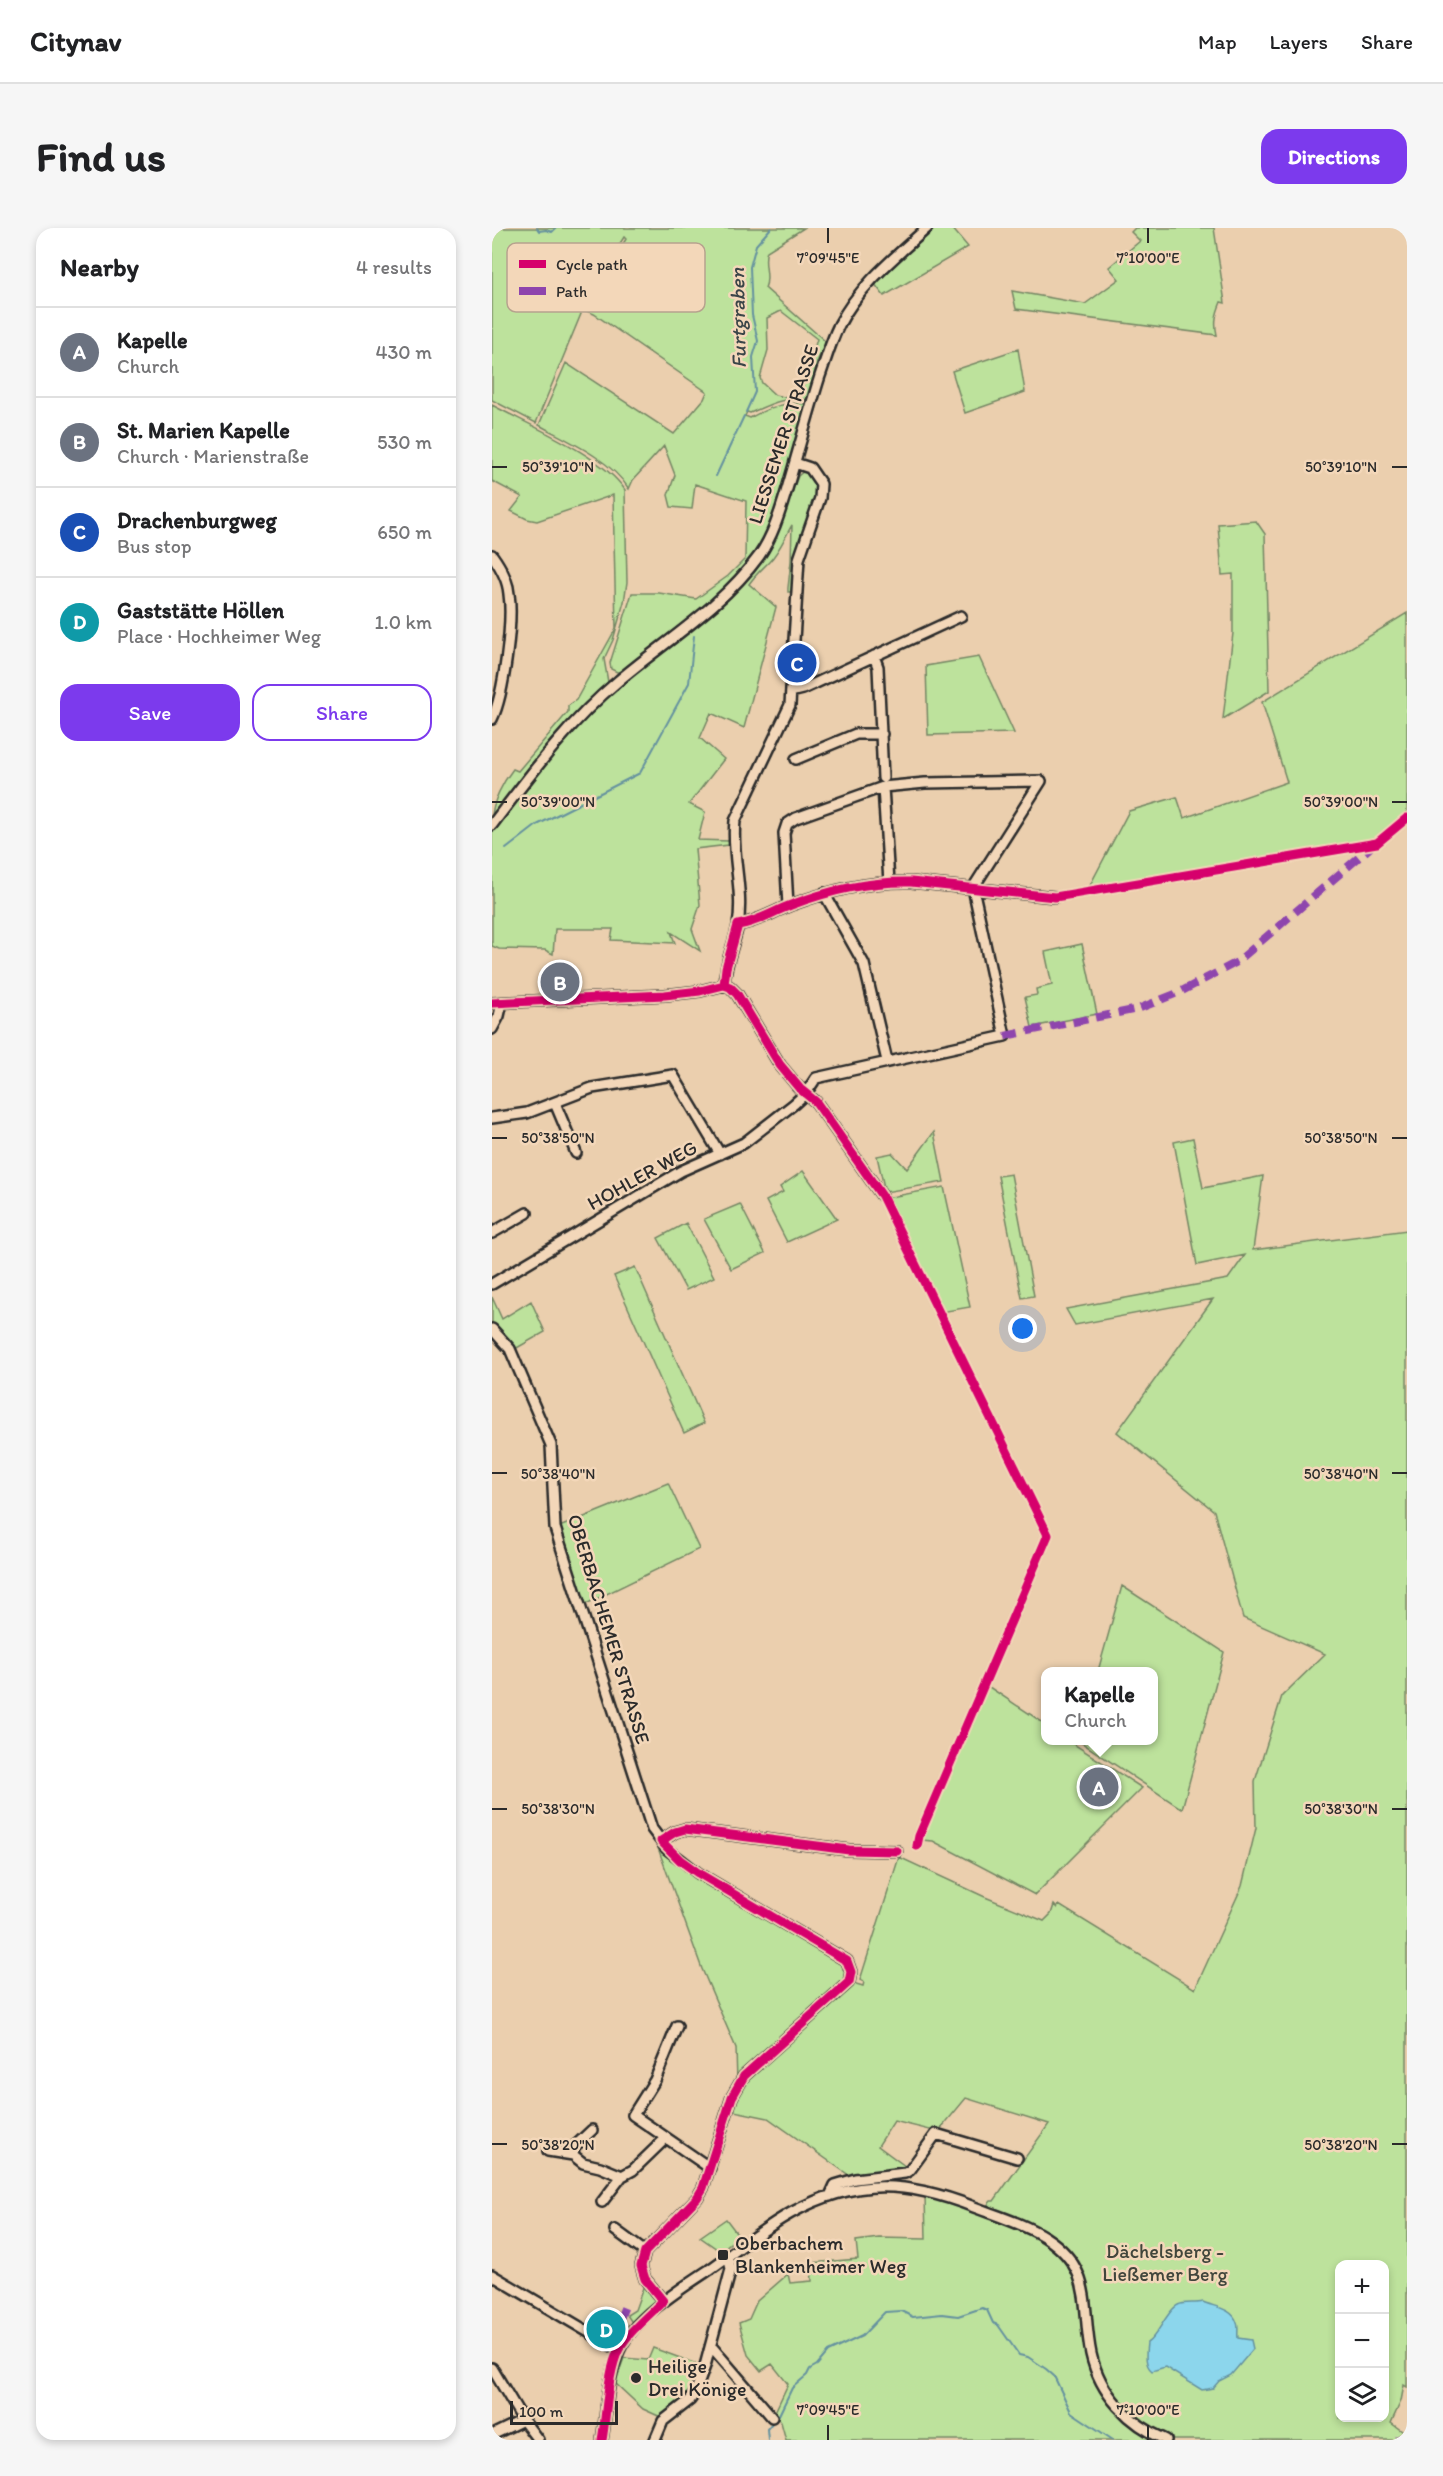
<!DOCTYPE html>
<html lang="en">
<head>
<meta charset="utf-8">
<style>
	:root { --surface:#fff; --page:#f6f6f6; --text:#202124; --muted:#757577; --line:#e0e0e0; --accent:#7c3aed }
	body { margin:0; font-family:Itim,sans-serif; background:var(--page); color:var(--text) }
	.controls { position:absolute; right:18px; bottom:18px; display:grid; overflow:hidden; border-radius:12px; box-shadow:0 3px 9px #0003 }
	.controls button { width:54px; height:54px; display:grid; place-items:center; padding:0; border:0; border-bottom:2px solid var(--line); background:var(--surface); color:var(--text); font:30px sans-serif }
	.scale { position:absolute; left:18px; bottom:15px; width:108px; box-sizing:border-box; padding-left:6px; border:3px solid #2b2b2b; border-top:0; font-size:16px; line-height:21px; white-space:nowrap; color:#2b2b2b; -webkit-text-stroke:4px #f3d7b9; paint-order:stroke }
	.you { position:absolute; left:531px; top:1101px; width:21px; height:21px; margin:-15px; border:4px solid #fff; border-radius:50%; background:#1a73e8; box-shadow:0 0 0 9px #1a73e833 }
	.badge { display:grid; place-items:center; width:39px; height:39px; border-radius:50%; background:var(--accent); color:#fff; font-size:20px; font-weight:700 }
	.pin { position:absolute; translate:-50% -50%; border:3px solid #fff; box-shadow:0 2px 6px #0006 }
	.popup { position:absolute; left:549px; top:1439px; width:117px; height:78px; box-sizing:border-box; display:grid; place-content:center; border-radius:12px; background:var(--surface); filter:drop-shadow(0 2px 4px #0005); font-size:20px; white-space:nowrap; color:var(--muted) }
	.popup b { font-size:22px; color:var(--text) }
	.popup::after { content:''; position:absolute; left:50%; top:100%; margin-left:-12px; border:12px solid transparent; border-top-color:var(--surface) }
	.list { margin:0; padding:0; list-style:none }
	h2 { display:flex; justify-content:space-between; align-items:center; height:78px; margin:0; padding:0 24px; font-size:26px }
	h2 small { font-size:20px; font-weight:400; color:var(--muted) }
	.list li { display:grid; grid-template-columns:39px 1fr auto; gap:18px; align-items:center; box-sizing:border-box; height:90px; padding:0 24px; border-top:2px solid var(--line) }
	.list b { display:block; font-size:22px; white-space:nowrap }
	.list p { margin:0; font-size:20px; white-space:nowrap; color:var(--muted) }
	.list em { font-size:20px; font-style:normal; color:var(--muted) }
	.actions { display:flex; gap:12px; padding:18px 24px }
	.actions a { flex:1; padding:14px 0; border:2px solid var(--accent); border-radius:18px; text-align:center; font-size:21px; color:var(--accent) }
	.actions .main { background:var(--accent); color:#fff }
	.icon { flex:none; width:33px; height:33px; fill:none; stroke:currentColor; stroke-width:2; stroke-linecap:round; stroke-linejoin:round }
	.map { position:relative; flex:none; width:915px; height:2212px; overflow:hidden; border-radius:18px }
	header { display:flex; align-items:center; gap:36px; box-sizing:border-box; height:84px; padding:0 30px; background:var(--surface); border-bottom:2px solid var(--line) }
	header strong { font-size:28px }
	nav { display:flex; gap:33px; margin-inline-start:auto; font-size:21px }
	.intro { display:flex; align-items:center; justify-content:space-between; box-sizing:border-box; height:144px; padding:0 36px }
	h1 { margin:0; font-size:42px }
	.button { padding:15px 27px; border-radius:18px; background:var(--accent); color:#fff; font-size:21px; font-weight:700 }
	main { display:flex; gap:36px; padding:0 36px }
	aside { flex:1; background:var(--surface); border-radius:18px; box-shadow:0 3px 9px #0003 }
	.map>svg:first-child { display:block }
</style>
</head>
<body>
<header>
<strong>Citynav</strong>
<nav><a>Map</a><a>Layers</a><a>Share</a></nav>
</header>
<div class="intro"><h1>Find us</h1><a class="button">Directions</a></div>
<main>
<aside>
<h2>Nearby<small>4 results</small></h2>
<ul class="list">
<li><span class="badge" style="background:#6b7280">A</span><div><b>Kapelle</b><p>Church</p></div><em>430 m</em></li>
<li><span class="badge" style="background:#6b7280">B</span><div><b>St. Marien Kapelle</b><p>Church · Marienstraße</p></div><em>530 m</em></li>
<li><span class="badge" style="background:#1a4fb4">C</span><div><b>Drachenburgweg</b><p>Bus stop</p></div><em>650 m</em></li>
<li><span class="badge" style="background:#0f9aa8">D</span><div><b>Gaststätte Höllen</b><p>Place · Hochheimer Weg</p></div><em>1.0 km</em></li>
</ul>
<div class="actions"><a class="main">Save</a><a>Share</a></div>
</aside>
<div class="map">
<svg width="915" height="2212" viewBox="0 0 915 2212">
	<rect width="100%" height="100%" fill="#ebcfae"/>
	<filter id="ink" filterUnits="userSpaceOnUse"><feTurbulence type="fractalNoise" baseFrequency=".0167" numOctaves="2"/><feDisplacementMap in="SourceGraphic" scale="12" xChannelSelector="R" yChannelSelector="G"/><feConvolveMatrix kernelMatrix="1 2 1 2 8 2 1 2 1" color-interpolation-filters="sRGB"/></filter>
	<g filter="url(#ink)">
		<path fill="#bde29c" stroke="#748664" stroke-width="1.5" fill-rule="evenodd" d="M 0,0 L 312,0 L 275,23 C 270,35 279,48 273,60 L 334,114 L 325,134 L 317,172 C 293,168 279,176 258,185 L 255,184 L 253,188 L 258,190 C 276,180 293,173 314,176 L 280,291 L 268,318 L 240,354 L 224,369 L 131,443 L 125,444 L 119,441 L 118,435 L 140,365 L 167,365 L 204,371 L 236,348 L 253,331 L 254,273 L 203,256 L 200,281 L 179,279 L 176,267 L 183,247 L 172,218 L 141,252 L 137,261 C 118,231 78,214 47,197 L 74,135 L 182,206 L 212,171 L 215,164 L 102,86 L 92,82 L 134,11 L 132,9 L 87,81 L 89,86 L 44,195 L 0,172 ZM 289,83 L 325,111 L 310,161 L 303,160 L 299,166 L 292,169 L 283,167 L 270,155 L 268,150 L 276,122 L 275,90 Z
			M 438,0 L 460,0 L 476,19 L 392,68 L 382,55 Z
			M 643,0 L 722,0 L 733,75 L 729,74 C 724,86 722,94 725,107 L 524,81 L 520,63 L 593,76 L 627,51 L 617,39 L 648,13 L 639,4 Z
			M 526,121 L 533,164 L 473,185 L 460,143 Z
			M 0,177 C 37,197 111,228 133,262 L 135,354 L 132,374 L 121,412 L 112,431 L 116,454 L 79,491 L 0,590 C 0,574 11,554 21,541 L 26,543 L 76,484 L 76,478 L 84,472 L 124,400 L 121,267 L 45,293 L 35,291 L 19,283 L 30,269 L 0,253 Z
			M 312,243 C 317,246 323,249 325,256 C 328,267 309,311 305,327 C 302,339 301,352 299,364 L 296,364 L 296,360 L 299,333 L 300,297 C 293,309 287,324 277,334 C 269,342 264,346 257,356 L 284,379 L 252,500 L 219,485 L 208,510 L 232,531 L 197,576 L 213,584 L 206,612 L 237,613 L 237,617 L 203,621 L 208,677 L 200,701 L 208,723 L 179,704 L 183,715 L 119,712 L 121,701 L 63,701 L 61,726 L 53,722 L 7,721 L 0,718 L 0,603 L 72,512 L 104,478 L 134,451 L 225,380 L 259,346 L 270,330 L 289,294 L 306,248 Z
			M 764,293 L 773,306 L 777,463 L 731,491 L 741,405 L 741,346 L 730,347 L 726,296 Z
			M 915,385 L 915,586 L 884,612 L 596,661 L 637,583 L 685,569 L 692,590 L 795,554 L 770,474 Z
			M 487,429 L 522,505 L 436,507 L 434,438 Z
			M 590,716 L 605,786 L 540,799 L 533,769 L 545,767 L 544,761 L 560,757 L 553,724 Z
			M 442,904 L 452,954 L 393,964 L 385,928 L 400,925 L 415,941 Z
			M 701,910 L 711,960 L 771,948 L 761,1022 L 915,1002 L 915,2159 L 912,2157 L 909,2173 L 899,2195 L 914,2206 L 902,2212 L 294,2212 L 289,2194 L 282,2186 L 296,2156 L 280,2136 L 269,2143 L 256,2127 L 247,2095 L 257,2091 L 265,2073 L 296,2046 L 298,2055 L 320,2053 L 319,2035 L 366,2031 L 364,2013 L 387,2010 L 434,2011 L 433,1967 L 462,1975 L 488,1986 L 499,1973 L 502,1973 L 557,1896 L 474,1870 L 446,1904 L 402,1893 L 386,1918 L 417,1941 L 361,1950 L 276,1890 L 242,1883 L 242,1871 L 254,1850 L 361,1755 L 371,1758 L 372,1754 L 368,1752 L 407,1629 L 493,1669 L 552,1693 L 559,1686 L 562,1677 L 565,1680 L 567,1677 L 703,1761 L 750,1658 L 764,1600 L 763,1553 L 790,1468 L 833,1426 L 751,1390 L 722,1283 L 625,1204 L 721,1071 L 583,1097 L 574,1081 L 736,1051 L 753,1027 L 705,1037 L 682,914 ZM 848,2036 L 892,2036 L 892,2190 L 848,2190 Z
			M 311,943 L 345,991 L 295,1014 L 274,973 L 291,964 L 288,959 Z
			M 519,946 L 542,1068 L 530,1070 L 506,948 Z
			M 452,959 L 478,1079 L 449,1084 L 393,970 Z
			M 248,976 L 273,1025 L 239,1041 L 212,991 Z
			M 194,995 L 222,1049 L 194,1062 L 166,1010 Z
			M 143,1039 L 212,1195 L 192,1205 L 122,1048 Z
			M 0,1069 L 10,1091 L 39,1073 L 53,1104 L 23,1121 L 0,1095 Z
			M 176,1255 L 207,1321 L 92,1377 L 65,1300 Z
			M 630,1358 L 732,1424 L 690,1581 L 587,1513 L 661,1512 L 661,1444 L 606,1443 Z
			M 494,1457 L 553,1496 L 553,1512 L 577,1513 L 650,1560 L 543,1667 L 441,1613 L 429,1612 Z
			M 162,1609 L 185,1636 L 352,1735 L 355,1744 L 353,1753 L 261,1834 L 245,1855 L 244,1820 L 210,1741 Z
			M 234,1991 L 247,2008 L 228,2023 L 208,2009 Z
			M 152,2057 L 163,2069 L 162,2075 L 141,2096 L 135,2087 L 143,2082 Z
			M 161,2120 L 210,2138 L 201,2165 L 171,2190 L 151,2181 L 123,2155 L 132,2130 L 156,2132 Z"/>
		<path fill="#8cd6ec" stroke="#65929f" stroke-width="1.5" d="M 711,2074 C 722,2079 741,2080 745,2095 C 747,2099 745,2105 746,2110 L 759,2112 L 761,2121 L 739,2147 L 727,2153 L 721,2160 L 710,2162 L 673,2139 L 660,2143 C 652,2137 654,2124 655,2115 C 666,2108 675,2082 686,2077 C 692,2074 703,2076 711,2074 Z"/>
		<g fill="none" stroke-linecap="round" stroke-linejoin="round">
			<path stroke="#65929f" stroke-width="2" d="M 45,0 L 47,3 L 54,2 L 60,4 L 64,0
				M 254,184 L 263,164 L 261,129 L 266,113 L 260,87 L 258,39 L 264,17 L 279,0
				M 224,248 L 252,188
				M 14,621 L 45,597 L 148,545 L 197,455 L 202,408
				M 276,2212 L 275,2201 L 287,2187 L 300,2160 L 315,2147 L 318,2141 L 325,2137 L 336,2124 L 370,2108 L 393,2084 L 409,2083 L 421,2089 L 450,2086 L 466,2088 L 490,2080 L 495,2082 L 501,2095 L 506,2097 L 527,2127 L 536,2129 L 554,2141 L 562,2148 L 579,2184 L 621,2212"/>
			<defs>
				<path id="minor" d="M 0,327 C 8,338 16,352 17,366 C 21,393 12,467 0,491
					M 382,428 L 386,439 L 391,550
					M 299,464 L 311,461 L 469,388
					M 304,531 L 364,506 L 390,506
					M 391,559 L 397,654
					M 0,597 C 39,546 76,495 125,454 C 173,413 229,380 267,328 C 281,308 288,284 295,261 C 306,224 316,186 328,148 C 334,131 339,113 347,97 C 366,59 403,29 435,0
					M 332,665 L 372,736 L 395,833
					M 296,678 L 292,605 L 295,596 L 304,590 L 391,559 L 433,555 L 549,553
					M 246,697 C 266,694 280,684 299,677 C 338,662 377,653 419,654 L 563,669
					M 232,757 C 233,735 242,717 246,697 C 252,662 239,627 243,593 L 298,477 L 307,331 L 328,270 L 329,256 L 318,240 L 303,235
					M 232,757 L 238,759 L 245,766 L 288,837 L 308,861 L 324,874 L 390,968
					M 0,775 L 173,767 L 208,763 L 232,757
					M 0,801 L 7,788 L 10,775
					M 63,875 L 84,925
					M 0,890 L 35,885 L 100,860 L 181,847 L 228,926
					M 0,1005 L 35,985
					M 0,1056 L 189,943 L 252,915 L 302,876 L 314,865 L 324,850 L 513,808 L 481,660 L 549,553
					M 0,1101 L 18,1121 L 59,1217 L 63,1300 L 160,1601 L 175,1621 L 206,1645 L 355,1733 L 359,1744 L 357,1754 L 252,1848 L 240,1869 L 211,1960 L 205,1970 L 153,2024 L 149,2038 L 153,2051 L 171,2073
					M 169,1613 L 183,1604 L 193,1601 L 357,1622 L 405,1623
					M 185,1798 L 163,1852 L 141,1887 L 218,1940
					M 56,1923 L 81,1927 L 91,1935 L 108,1939 L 130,1948
					M 81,1927 L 82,1919 L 100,1902
					M 338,1968 L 343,1957 L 363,1951 L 413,1945 L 418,1942 L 444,1906 L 525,1930
					M 110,1974 L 130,1948 L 141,1942 L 173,1911
					M 123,2002 L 153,2024
					M 0,2047 L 127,2122
					M 219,2118 L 280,2189
					M 0,2140 L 31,2192 L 46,2212
					M 0,2207 L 31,2192
					M 110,2212 C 115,2183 115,2151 127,2123 C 141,2091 188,2061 217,2042 C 244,2023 270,2001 299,1985 C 364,1949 416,1953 482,1979 C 506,1988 532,1996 553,2009 C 603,2041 589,2079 599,2126 C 608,2166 637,2196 674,2212
					M 163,2212 L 171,2193 L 198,2172 L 203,2165 L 213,2138 L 239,2041 L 236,2028"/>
			</defs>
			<use href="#minor" stroke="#2b2b2b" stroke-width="14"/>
			<use href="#minor" stroke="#f3d7b9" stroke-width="9"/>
			<path stroke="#8e44ad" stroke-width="8" stroke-dasharray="15 8" stroke-linecap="butt" d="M 513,808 L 646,781 L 688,764 L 745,734 L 880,618
				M 118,2115 L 135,2073
				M 905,2212 L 915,2207"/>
			<defs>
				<path id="cycleway" d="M 232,757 L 238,759 L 245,766 L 288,837 L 308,861 L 324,874 L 390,968 L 556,1307 L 427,1608 L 425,1618
					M 232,757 L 234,740 L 246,697 C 266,694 280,684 299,677 C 338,662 377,653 419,654 L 563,669 L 885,615 L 915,590
					M 0,775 L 173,767 L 208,763 L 232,757
					M 110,2212 C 115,2185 115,2145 127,2121 C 137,2103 156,2088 171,2073 L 153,2051 L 149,2038 L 153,2024 L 205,1970 L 211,1960 L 240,1869 L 252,1848 L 357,1754 L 359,1744 L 355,1733 L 206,1645 L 188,1632 L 169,1613 L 183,1604 L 193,1601 L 357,1622 L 405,1623"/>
			</defs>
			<use href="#cycleway" stroke="#f3d7b9" stroke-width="13"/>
			<use href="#cycleway" stroke="#d6006c" stroke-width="9"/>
		</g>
	</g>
	<path fill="none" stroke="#2b2b2b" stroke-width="2" d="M 336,0 L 336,15M 656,0 L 656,15M 0,239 L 15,239M 900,239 L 915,239M 0,574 L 15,574M 900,574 L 915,574M 0,910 L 15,910M 900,910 L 915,910M 0,1245 L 15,1245M 900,1245 L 915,1245M 0,1581 L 15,1581M 900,1581 L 915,1581M 0,1916 L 15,1916M 900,1916 L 915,1916M 336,2197 L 336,2212M 656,2197 L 656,2212"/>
	<g fill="#2b2b2b" stroke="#f3d7b9" stroke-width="2">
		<rect x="225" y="2021" width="12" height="12" rx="3"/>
		<circle cx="144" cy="2150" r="6"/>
	</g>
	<g text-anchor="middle" stroke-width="5" stroke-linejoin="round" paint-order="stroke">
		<g font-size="20" fill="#2b2b2b" stroke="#f3d7b9">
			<text transform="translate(291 206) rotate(-72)" y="7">LIESSEMER STRASSE</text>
			<text transform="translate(150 947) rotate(-29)" y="7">HOHLER WEG</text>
			<text transform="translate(117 1401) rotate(73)" y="7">OBERBACHEMER STRASSE</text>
		</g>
		<g font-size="20" fill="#2b2b2b" stroke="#f3d7b9" text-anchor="start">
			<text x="243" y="2022">Oberbachem<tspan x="243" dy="23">Blankenheimer Weg</tspan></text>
			<text x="156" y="2145">Heilige<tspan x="156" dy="23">Drei Könige</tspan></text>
		</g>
		<g font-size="20" fill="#41463c" stroke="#f3d7b9">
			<text x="673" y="2030">Dächelsberg -<tspan x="673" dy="23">Ließemer Berg</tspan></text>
		</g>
		<g font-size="21" font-style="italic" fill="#3a4548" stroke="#f3d7b9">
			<text transform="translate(246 90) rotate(-91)" y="7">Furtgraben</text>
		</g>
	</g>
	<rect x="15" y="15" width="198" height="69" rx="9" fill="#f3d7b9" stroke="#b7a38e" stroke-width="1.5"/>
	<rect x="27" y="32" width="27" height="8" fill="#d6006c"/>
	<rect x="27" y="59" width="27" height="8" fill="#8e44ad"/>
	<g font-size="16" fill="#2b2b2b">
		<text x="64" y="42">Cycle path</text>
		<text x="64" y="69">Path</text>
	</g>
	<g font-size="15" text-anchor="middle" fill="#2b2b2b" stroke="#f3d7b9" stroke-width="5" stroke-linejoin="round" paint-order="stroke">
		<text x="336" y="35">7°09'45"E</text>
		<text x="656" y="35">7°10'00"E</text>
		<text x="66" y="244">50°39'10"N</text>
		<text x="849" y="244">50°39'10"N</text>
		<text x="66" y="579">50°39'00"N</text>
		<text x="849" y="579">50°39'00"N</text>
		<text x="66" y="915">50°38'50"N</text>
		<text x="849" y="915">50°38'50"N</text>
		<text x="66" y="1251">50°38'40"N</text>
		<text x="849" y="1251">50°38'40"N</text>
		<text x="66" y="1586">50°38'30"N</text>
		<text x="849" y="1586">50°38'30"N</text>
		<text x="66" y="1922">50°38'20"N</text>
		<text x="849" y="1922">50°38'20"N</text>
		<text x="336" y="2187">7°09'45"E</text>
		<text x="656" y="2187">7°10'00"E</text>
	</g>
</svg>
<div class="controls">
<button>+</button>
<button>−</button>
<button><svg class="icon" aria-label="layers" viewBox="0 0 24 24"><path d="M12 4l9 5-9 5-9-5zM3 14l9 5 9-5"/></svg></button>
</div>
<div class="scale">100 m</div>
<div class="you"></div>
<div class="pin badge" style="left:607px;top:1559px;background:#6b7280">A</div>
<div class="popup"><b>Kapelle</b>Church</div>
<div class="pin badge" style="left:68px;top:754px;background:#6b7280">B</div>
<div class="pin badge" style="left:305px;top:435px;background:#1a4fb4">C</div>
<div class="pin badge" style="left:114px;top:2101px;background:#0f9aa8">D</div>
</div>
</main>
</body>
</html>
